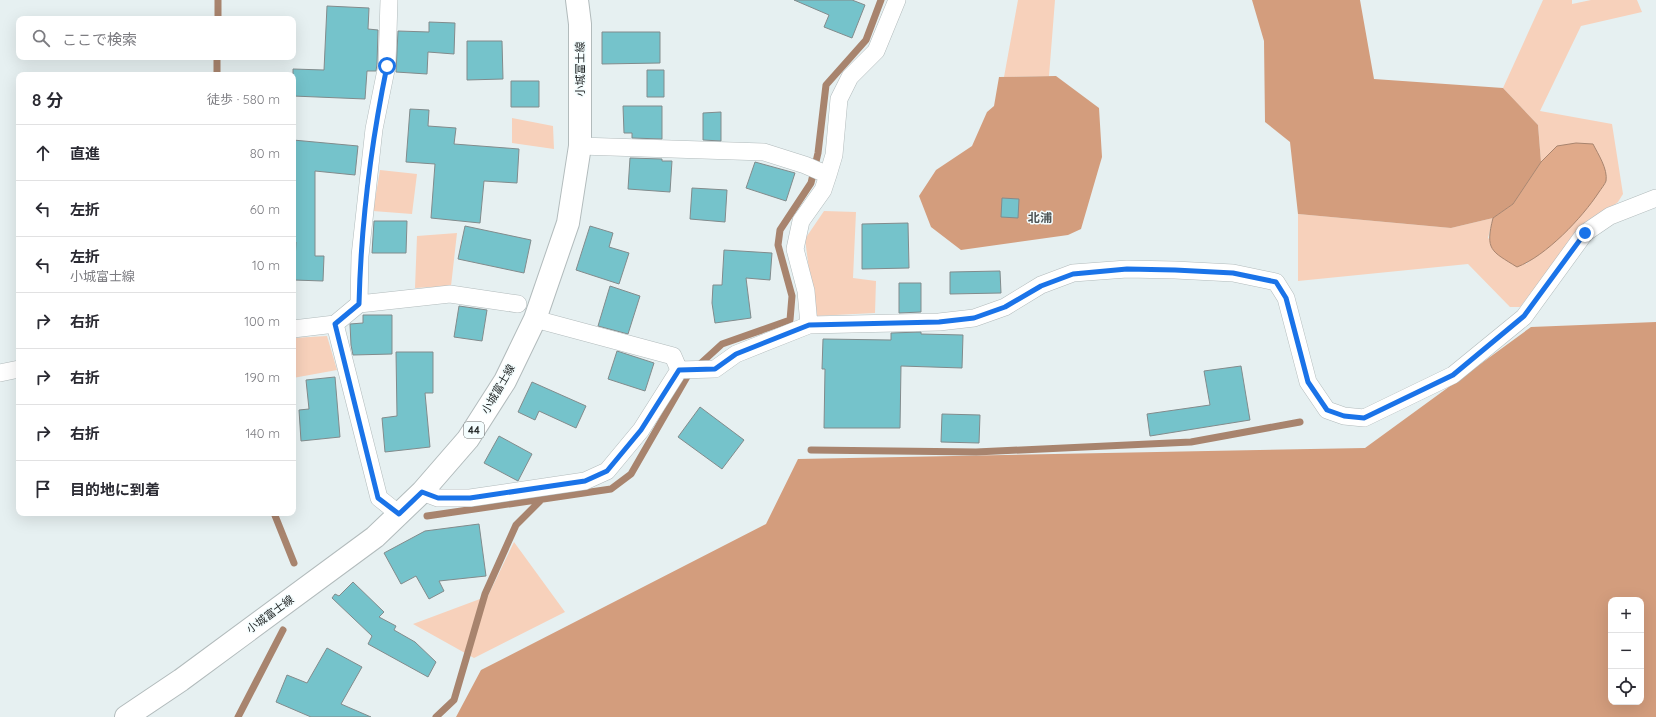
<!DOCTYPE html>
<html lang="ja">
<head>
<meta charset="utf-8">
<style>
	:root { --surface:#fff; --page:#f2f2f3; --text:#2b2b33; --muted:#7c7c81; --line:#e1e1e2 }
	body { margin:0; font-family:Quicksand,"Noto Sans JP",sans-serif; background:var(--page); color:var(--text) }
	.controls { position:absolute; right:12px; bottom:12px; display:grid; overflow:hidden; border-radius:8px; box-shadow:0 4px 16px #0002 }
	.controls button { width:36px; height:36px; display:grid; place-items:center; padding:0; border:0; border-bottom:1px solid var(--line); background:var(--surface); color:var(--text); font:20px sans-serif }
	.stop { position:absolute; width:12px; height:12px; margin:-9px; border:3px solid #1a73e8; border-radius:50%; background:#fff }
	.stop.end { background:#1a73e8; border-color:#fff; box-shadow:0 1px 4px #0008 }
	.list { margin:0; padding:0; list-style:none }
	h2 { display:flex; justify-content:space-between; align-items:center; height:52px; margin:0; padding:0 16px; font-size:17px }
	h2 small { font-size:13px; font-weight:400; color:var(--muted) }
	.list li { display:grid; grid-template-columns:26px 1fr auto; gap:12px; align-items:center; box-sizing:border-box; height:56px; padding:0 16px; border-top:1px solid var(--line) }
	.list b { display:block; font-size:15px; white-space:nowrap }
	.list p { margin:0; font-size:13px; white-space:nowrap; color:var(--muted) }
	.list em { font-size:13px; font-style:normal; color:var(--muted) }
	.icon { flex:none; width:22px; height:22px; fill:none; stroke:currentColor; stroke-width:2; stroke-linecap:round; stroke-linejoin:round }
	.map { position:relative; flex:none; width:1656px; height:717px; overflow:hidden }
	.search { position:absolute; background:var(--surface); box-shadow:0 4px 16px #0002; left:16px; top:16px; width:280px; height:44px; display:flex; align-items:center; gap:10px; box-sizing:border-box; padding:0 14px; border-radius:8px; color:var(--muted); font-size:15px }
	.panel { position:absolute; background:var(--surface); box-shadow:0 4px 16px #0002; left:16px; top:72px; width:280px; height:444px; border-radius:8px }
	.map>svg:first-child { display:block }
</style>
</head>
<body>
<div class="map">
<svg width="1656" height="717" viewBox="0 0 1656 717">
	<rect width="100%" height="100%" fill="#e6f0f1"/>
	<path fill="#f7d1bb" d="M 1018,0 L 1055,0 L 1049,76 L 1004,77 Z
		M 1543,0 L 1572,0 L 1572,4 L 1591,0 L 1637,0 L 1642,12 L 1581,26 L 1540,111 L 1612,124 L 1623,194 L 1618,202 L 1580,230 L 1520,307 L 1510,307 L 1468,264 L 1298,281 L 1298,214 L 1451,228 L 1493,218 L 1488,238 L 1526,264 C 1560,239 1580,214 1606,182 L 1604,167 L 1593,144 L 1557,146 L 1541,162 L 1538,125 L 1503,88 Z
		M 512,118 L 553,126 L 554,149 L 512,143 Z
		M 380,170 L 417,174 L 412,214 L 373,211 Z
		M 824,211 L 856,212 L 853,278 L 876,281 L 875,313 L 815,316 L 805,239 Z
		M 457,233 L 451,286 L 415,288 L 417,236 Z
		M 327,336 L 337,370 L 293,378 L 293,338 Z
		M 514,542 L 565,612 L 474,658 L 413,624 L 488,596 Z"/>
	<path fill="#d39d7d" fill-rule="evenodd" d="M 1252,0 L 1360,0 L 1374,79 L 1503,88 L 1538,125 L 1541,162 L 1513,204 L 1493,218 L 1451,228 L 1298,214 L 1290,142 L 1265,122 L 1264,41 Z
		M 1056,76 L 1099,108 L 1102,157 L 1081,229 L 1068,235 L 961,250 L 931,227 L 919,196 L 936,170 L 972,146 L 987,112 L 994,106 L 999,77 Z
		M 1656,322 L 1656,717 L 456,717 L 481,670 L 766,524 L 798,459 L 1365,448 L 1531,327 ZM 1611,600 L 1641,600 L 1641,702 L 1611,702 Z"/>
	<path fill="#e0aa8a" stroke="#a8846e" d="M 1576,143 L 1593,144 C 1598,154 1608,169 1606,181 C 1605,184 1601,189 1599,192 C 1582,218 1546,256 1517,267 C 1491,251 1485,250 1493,218 L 1513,204 L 1541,162 L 1557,146 Z"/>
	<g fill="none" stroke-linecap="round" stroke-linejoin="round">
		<path stroke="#a8846e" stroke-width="7" d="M 218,19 L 218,0
			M 217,75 L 217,57
			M 811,450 L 976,452 L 1191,442 L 1300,422
			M 274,513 L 294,563
			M 427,516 L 611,489 L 631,474 L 688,375 L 722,344 L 790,320 L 792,296 L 778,245 L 780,230 L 811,183 L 818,153 L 826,85 L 866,40 L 881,0
			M 238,717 L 283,630
			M 436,717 L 454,700 L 485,594 L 516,525 L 542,499"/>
	</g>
	<path fill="#75c3cb" stroke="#828b8c" d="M 794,0 L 852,0 L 865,5 L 852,38 L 824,27 L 829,15 Z
		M 327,6 L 369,8 L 368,29 L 378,30 L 377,64 L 376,71 L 367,71 L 365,99 L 293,96 L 293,69 L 324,70 Z
		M 429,22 L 455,23 L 454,54 L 428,52 L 427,74 L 396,72 L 398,31 L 429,32 Z
		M 602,32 L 660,32 L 660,63 L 602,64 Z
		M 467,41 L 502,41 L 503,79 L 467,80 Z
		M 647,70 L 664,70 L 664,97 L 647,97 Z
		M 511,81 L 539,81 L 539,107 L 511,107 Z
		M 623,106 L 662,106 L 662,139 L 632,138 L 632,133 L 624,133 Z
		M 410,109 L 429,110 L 428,126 L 456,128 L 454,144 L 519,149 L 517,183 L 484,181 L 480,223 L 431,218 L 435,164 L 406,162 Z
		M 721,112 L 721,141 L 703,140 L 703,113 Z
		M 293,140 L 358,146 L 355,175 L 315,171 L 315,256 L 324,256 L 323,281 L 294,280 L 296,242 L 293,242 Z
		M 630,158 L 662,159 L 662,161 L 672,161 L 670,192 L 628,189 Z
		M 755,162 L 795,173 L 786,201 L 746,188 Z
		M 692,188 L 727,190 L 725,222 L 690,219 Z
		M 1002,198 L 1019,199 L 1018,218 L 1001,217 Z
		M 374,221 L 407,221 L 406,253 L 372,253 Z
		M 908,223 L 909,268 L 862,269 L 862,224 Z
		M 465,226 L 531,240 L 524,273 L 458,259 Z
		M 590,226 L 613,233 L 609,247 L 629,253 L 619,284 L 576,270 Z
		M 724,250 L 772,253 L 770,280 L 746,278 L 751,318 L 715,323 L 712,303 L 713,285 L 722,285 Z
		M 1000,271 L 1001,293 L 950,294 L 950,272 Z
		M 899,283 L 921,283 L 921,312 L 899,313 Z
		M 610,286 L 640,296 L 628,334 L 598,326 Z
		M 459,306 L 487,310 L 482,341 L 454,337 Z
		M 363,315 L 392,315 L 392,354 L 353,355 L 351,345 L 350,324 L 363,323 Z
		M 921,332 L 921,334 L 963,335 L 962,368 L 901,366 L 900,428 L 824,428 L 825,369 L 822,369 L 823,339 L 891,340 L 891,333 Z
		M 617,351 L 654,363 L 645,391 L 608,379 Z
		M 396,352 L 433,352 L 433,393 L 425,393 L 430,447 L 385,452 L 382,418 L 397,416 Z
		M 1241,366 L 1250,420 L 1150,436 L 1147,414 L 1210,405 L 1204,371 Z
		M 335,377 L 340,437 L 301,441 L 299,410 L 309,409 L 306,380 Z
		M 532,382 L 586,406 L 576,428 L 539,411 L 535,420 L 518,412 Z
		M 700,407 L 744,440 L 722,469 L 678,437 Z
		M 942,414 L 980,415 L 979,443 L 941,442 Z
		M 499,436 L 532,454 L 518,481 L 484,463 Z
		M 479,524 L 486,576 L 439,581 L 444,591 L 429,599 L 416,576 L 401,584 L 384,553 L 425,531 Z
		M 353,582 L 384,612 L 379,617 L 396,626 L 394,630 L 415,642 L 436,662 L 428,677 L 368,644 L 372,636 L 332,598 L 335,594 L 339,596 Z
		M 327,648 L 362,667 L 341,704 L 371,717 L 311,717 L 276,702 L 287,675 L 307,683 Z"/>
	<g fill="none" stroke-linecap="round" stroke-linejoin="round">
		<defs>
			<path id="minor" d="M 580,146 L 764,152 L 805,165 L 828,175
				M 359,304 L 450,294 L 518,304
				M 535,319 L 673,356 L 679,370
				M 335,324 L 379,498 L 399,514
				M 809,325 L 806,291 L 795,249 L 801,221 L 823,190 L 828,175 L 834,155 L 839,99 L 850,77 L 876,51 L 897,0
				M 293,329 L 335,324 L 359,304 L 360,256 L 374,129 L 387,65 L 389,0
				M 679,370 L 715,369 L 736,354 L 809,325 L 939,322 L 974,318 L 1005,307 L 1041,285 L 1073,273 L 1127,269 L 1175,270 L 1233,273 L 1276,282 L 1286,298 L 1308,382 L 1327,410 L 1344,416 L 1364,418 L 1453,375 L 1524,317 L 1585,233 L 1610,216 L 1656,198
				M 0,373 L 19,369
				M 422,492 L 438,498 L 470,498 L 585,481 L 607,471 L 641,430 L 679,370"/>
			<path id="primary" d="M 126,717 L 181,680 L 375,537 L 422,492 L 468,439 L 505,381 L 535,319 L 568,223 L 580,146 L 580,24 L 577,0"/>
		</defs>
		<use href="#minor" stroke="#b2bbbc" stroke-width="18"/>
		<use href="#primary" stroke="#b2bbbc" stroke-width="24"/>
		<use href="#minor" stroke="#fff" stroke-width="17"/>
		<use href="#primary" stroke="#fff" stroke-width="22"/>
	</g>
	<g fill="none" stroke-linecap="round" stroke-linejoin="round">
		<path stroke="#1a73e8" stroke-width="5" d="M 387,66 C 371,144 361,224 359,304 L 335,324 L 378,498 L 399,514 L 422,492 L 438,498 L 470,498 L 585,481 L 607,471 L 641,430 L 679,370 L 715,369 L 736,354 L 809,325 L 939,322 L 974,318 L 1005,307 L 1041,286 L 1073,274 L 1127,269 L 1175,270 L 1233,273 L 1276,282 L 1286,298 L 1308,382 L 1327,410 L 1344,416 L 1364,418 L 1453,375 L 1524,316 L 1585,233"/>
	</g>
	<g text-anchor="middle" stroke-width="3" stroke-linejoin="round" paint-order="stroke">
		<rect fill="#f4fdfe" stroke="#646a6a" stroke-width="1" x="464" y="422" width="20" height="16" rx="3"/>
		<g font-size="10" font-weight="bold" fill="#272b2b">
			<text x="474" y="434">44</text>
		</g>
		<g font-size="11" fill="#272b2b" stroke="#f4fdfe">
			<text transform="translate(580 69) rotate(-90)" y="4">小城富士線</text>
			<text transform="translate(498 389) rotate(-60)" y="4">小城富士線</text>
			<text transform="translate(270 614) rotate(-36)" y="4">小城富士線</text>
		</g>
		<g font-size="12" font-weight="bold" fill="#4d5455" stroke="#f4fdfe">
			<text x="1040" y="222">北浦</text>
		</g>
	</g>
</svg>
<div class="controls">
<button>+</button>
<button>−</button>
<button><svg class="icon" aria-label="locate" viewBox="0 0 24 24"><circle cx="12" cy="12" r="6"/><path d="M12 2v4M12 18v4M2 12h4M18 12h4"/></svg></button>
</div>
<div class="stop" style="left:387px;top:66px"></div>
<div class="stop end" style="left:1585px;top:233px"></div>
<div class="search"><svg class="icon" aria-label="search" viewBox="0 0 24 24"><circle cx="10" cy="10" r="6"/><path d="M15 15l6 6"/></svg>ここで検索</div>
<section class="panel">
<h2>8 分<small>徒歩 · 580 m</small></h2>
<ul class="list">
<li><svg class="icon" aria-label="ahead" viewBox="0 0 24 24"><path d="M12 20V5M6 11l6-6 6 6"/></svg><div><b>直進</b></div><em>80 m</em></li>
<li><svg class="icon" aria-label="left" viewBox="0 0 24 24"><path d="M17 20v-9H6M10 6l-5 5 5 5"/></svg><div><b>左折</b></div><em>60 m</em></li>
<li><svg class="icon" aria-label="left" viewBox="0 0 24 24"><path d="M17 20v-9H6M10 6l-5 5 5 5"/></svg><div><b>左折</b><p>小城富士線</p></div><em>10 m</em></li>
<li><svg class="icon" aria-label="right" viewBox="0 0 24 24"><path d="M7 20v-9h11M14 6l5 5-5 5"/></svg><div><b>右折</b></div><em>100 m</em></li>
<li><svg class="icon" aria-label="right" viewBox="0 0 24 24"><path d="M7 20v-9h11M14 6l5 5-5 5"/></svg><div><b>右折</b></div><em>190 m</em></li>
<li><svg class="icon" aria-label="right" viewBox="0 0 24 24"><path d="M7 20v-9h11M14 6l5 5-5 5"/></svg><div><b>右折</b></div><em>140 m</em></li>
<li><svg class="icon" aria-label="arrive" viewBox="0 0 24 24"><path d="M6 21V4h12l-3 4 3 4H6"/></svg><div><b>目的地に到着</b></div></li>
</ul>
</section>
</div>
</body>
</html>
